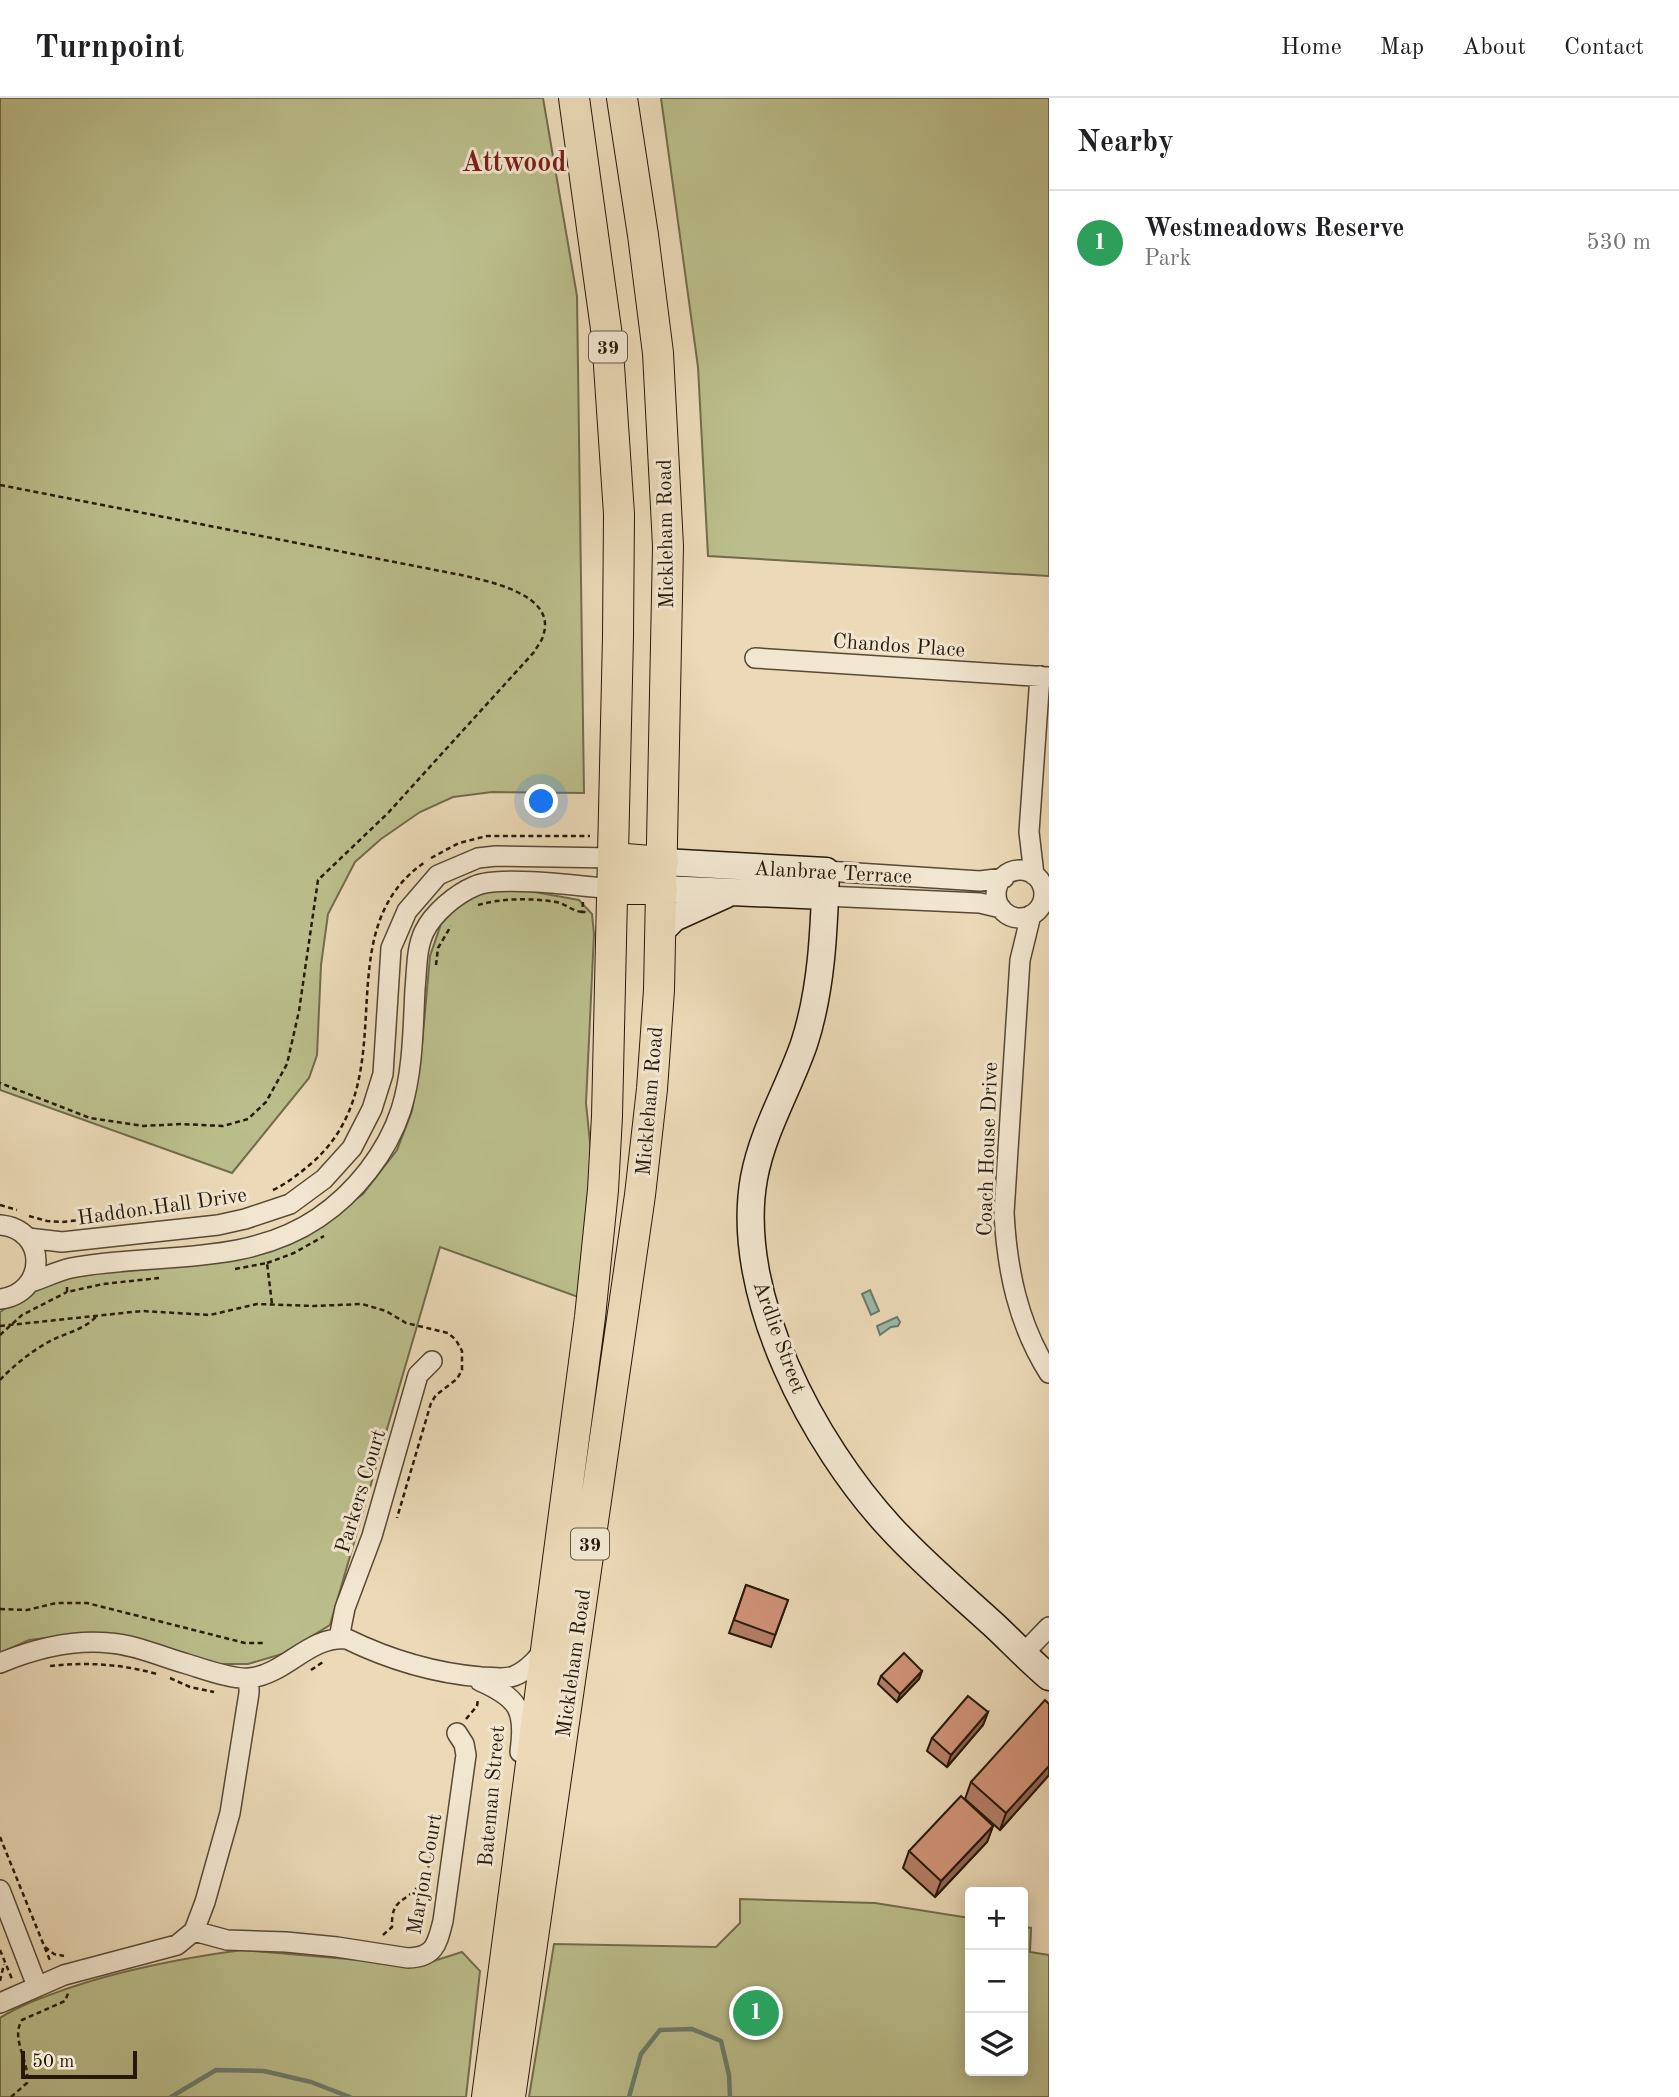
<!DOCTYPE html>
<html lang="en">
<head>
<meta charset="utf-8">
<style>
	:root { --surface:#fff; --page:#f6f6f6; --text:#202124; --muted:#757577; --line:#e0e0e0; --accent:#8f2418 }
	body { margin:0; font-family:"Old Standard TT",serif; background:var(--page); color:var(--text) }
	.controls { position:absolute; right:21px; bottom:21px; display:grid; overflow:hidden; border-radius:7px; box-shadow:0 4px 18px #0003 }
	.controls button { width:63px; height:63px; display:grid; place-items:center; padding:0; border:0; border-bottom:2px solid var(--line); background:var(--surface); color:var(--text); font:35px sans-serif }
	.scale { position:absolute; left:21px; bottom:18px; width:116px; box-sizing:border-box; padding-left:7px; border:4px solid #27190a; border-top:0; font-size:19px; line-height:24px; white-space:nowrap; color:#27190a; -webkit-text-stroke:5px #f2e6d0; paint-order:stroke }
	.you { position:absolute; left:542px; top:704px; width:24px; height:24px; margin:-18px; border:5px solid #fff; border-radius:50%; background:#1a73e8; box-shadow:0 0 0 10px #1a73e833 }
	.badge { display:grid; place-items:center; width:46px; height:46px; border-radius:50%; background:var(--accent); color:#fff; font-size:23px; font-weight:700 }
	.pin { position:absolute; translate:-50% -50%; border:4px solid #fff; box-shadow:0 2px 7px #0006 }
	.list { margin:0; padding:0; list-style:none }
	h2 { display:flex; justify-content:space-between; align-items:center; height:91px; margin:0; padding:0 28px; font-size:30px }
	h2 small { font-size:23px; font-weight:400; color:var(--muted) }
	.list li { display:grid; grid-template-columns:46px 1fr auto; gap:21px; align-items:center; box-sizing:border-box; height:105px; padding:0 28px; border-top:2px solid var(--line) }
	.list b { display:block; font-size:26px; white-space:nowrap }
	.list p { margin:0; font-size:23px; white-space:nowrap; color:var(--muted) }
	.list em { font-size:23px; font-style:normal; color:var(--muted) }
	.icon { flex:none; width:38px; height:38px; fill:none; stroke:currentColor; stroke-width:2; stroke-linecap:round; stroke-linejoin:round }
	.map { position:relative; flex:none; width:1049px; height:1999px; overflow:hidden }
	header { display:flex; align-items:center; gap:42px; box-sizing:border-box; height:98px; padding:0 35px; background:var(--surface); border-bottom:2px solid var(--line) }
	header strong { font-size:33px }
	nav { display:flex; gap:38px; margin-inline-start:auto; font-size:24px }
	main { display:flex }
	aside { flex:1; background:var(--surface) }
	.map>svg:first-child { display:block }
</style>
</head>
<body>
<header>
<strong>Turnpoint</strong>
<nav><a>Home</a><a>Map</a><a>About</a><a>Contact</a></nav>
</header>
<main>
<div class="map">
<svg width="1049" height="1999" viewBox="0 0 1049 1999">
	<rect width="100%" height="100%" fill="#ebd9b7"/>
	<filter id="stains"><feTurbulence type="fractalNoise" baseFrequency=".00286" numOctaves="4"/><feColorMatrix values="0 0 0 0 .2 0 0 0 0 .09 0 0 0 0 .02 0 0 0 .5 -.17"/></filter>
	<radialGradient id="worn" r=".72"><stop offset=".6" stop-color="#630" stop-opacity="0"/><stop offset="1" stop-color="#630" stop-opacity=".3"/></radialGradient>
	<path fill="#bbbe8c" stroke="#716c4b" stroke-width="2" d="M 0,0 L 543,0 L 577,198 L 584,695 L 492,694 L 453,699 L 420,714 L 381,741 L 355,764 L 328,816 L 321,867 L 317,957 L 309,980 L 232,1075 L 0,992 Z
		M 661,0 L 1049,0 L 1049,478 L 708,458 L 698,269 Z
		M 506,789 L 579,802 L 592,816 L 594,836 L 586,1005 L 594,1084 L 578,1199 L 440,1149 L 330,1527 L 282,1556 L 248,1566 L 215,1566 L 78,1536 L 29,1542 L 0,1555 L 0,1214 L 36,1191 L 73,1175 L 320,1127 L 363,1096 L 397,1052 L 412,1013 L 422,947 L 430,858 L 441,826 L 459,806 L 483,793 Z
		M 740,1801 L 875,1805 L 970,1820 L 970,1973 L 1023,1973 L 1023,1829 L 1031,1830 L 1030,1854 L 1049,1857 L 1049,1999 L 529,1999 L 554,1846 L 716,1849 L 740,1825 Z
		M 242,1852 L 406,1866 L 415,1869 L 462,1854 L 480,1873 L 466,1999 L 0,1999 L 0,1920 C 22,1906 44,1899 69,1890 C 125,1871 183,1860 242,1852 Z"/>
	<path fill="#99baac" stroke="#6b7a6b" stroke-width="2" d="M 870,1192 L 879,1213 L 871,1217 L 862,1196 Z
		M 897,1219 L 900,1224 L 898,1228 L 891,1229 L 880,1237 L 877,1228 Z"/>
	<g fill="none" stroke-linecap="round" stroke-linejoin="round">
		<path stroke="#6b7a6b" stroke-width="4.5" d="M 171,1999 L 216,1972 L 264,1973 L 311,1984 L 350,1999
			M 629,1999 L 641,1956 L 660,1932 L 692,1931 L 721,1943 L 729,1977 L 730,1999"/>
		<defs>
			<path id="street" d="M 755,560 L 1049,579
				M996 796a24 24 0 1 1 48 0a24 24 0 1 1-48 0Z
				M 826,773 L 980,783 L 1004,780
				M 1034,777 L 1029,734 L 1040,578
				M 825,798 L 980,805 L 1001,810
				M 1031,817 L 1020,862 L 1004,1115 C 1007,1172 1018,1226 1049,1275
				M 0,1127 C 48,1131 48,1195 0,1201
				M 28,1140 L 62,1144 L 218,1127 L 245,1121 L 290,1106 L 324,1081 L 352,1050 L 372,1011 L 383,976 L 391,850 L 407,813 L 438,777 L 478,760 L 496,758 L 613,760
				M 31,1184 C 44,1180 57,1173 71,1170 C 153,1154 244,1170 318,1120 C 355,1095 387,1055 401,1012 C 413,974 413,931 415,891 C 417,872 416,851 424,834 C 433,815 456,796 475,788 C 499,777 582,788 612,791
				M 339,1540 L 345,1510 L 372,1438 L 418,1277 L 432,1263
				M 1022,1557 L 1049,1529
				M 0,1565 C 34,1551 72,1541 110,1545 C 136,1547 162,1559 187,1566 C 204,1571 233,1582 250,1580 C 286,1576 310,1537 347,1541 C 390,1562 434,1575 481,1579 C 492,1579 504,1582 514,1578 C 527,1573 537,1561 546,1550
				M 480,1583 C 518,1600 526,1611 520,1654
				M 0,1792 L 37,1888
				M 194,1833 L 227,1842 L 286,1844 L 337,1849 L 408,1860 C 435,1859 437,1846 443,1823 L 466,1657 L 464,1646 L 457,1635
				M 0,1905 L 64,1877 L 177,1847 L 194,1833 L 205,1804 L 230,1715 L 249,1595 L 249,1581"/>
			<path id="secondary" d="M 663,764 L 826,773 C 824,831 822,891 804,946 C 788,992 763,1032 754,1080 C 733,1197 814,1347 891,1430 C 923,1465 960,1496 995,1528 C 1013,1545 1030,1563 1049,1579
				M 662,791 L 825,798
				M 661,833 L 674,820 L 725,797"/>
			<path id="primary" d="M 613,760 L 663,764
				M 612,791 L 662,791
				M 487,1999 L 590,1219 L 603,1092 L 607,1018 L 618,538 L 619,416 L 607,238 L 574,0
				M 510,1999 L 640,1097 L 652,991 L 659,892 L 668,448 L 658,255 L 643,137 L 622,0"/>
		</defs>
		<use href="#street" stroke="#584935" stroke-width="22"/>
		<use href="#secondary" stroke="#27190a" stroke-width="29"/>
		<use href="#primary" stroke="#27190a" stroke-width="32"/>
		<path stroke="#27190a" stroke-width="2.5" stroke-dasharray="5 3.5" stroke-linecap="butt" d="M 0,387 L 461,477 C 487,483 558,496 543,538 C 542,543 537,548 535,553 L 388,715 L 318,782 L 299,913 L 287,966 L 266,1004 L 248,1021 L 223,1028 L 181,1026 L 143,1028 L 90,1020 L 0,985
			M 431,760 L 459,745 L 487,738 L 590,738
			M 583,804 L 582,814 L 589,814
			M 478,807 C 502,800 531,800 556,804 C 566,806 572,813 582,814
			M 436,867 L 438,850 L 451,828
			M 273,1092 C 288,1085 300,1075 313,1064 C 409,978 322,835 425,764
			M 0,1107 L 17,1112
			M 29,1118 L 47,1123 L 62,1124 L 217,1108
			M 267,1165 L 294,1155 L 324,1138
			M 235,1171 L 267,1165 L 272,1206
			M 67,1189 L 67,1194 L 103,1186 L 159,1180
			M 0,1228 L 142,1213 L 210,1217 L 257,1206 L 314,1208 L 362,1206 L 386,1213 L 406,1225 L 448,1235 L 456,1242 L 462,1253 L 462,1272 L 457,1281 L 436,1297 L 431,1305 L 397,1420
			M 0,1237 L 22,1217 L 67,1194
			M 0,1282 C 14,1267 33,1252 52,1242 C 67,1235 84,1231 96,1219
			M 0,1511 L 27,1512 L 56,1505 L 87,1505 L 245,1545 L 266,1545
			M 50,1568 C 87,1564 121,1566 157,1576
			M 311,1572 L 323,1564
			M 170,1580 L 190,1589 L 214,1594
			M 466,1621 L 477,1608 L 478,1601
			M 0,1739 L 51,1865
			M 383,1837 L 392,1829 C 391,1798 406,1806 420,1786 C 428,1776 431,1757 435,1745
			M 45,1849 L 54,1856 L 64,1858
			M 0,1852 L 12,1881
			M 0,1883 L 4,1866
			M 11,1999 L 27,1985 C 30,1963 10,1941 22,1922 L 65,1903 L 69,1893"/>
		<use href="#street" stroke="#f2e6d0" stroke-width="19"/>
		<use href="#secondary" stroke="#f2e6d0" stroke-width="26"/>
		<use href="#primary" stroke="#ebd9b7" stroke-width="30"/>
	</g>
	<path fill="#b47e68" stroke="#27190a" stroke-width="2" d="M 746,1487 L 788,1502 L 771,1549 L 729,1535 Z
		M 922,1573 L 919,1581 L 897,1604 L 878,1586 L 881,1578 Z
		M 1049,1606 L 1049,1677 L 1000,1732 L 965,1701 L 971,1684 Z
		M 988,1614 L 983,1627 L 947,1669 L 927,1653 L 932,1640 Z
		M 993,1728 L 987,1744 L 935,1799 L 903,1770 L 909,1753 Z"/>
	<path fill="#926755" stroke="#27190a" stroke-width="2" d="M 922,1573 L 919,1581 L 897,1604 L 900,1596 Z
		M 988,1614 L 983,1627 L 947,1669 L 951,1657 Z
		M 1049,1668 L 1049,1677 L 1000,1732 L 1006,1715 Z
		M 993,1728 L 987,1744 L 935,1799 L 941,1783 Z"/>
	<path fill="#d19379" stroke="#27190a" stroke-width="2" d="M 746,1487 L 788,1502 L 775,1537 L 734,1522 Z
		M 904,1555 L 922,1573 L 900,1596 L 881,1578 Z
		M 968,1598 L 988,1614 L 951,1657 L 932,1640 Z
		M 1045,1602 L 1049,1606 L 1049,1668 L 1006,1715 L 971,1684 Z
		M 961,1698 L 993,1728 L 941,1783 L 909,1753 Z"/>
	<g text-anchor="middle" stroke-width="6" stroke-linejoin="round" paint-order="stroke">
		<g fill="#f2e6d0" stroke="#645645" stroke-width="2">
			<rect x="589" y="233.5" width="38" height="31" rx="5"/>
			<rect x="571" y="1430.5" width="38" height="31" rx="5"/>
		</g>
		<g font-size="19" font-weight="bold" fill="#27190a">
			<text x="608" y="256">39</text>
			<text x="590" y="1453">39</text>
		</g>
		<g font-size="21" fill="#27190a" stroke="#f2e6d0">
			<text transform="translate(665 436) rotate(-91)" y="7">Mickleham Road</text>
			<text transform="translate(899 547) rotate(4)" y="7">Chandos Place</text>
			<text transform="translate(833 774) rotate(3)" y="7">Alanbrae Terrace</text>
			<text transform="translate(649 1003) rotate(-85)" y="7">Mickleham Road</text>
			<text transform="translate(987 1051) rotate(-88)" y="7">Coach House Drive</text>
			<text transform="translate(162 1108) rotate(-8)" y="7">Haddon Hall Drive</text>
			<text transform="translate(780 1239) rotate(70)" y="7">Ardlie Street</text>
			<text transform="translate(360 1393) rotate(-73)" y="7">Parkers Court</text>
			<text transform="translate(573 1565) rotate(-82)" y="7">Mickleham Road</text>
			<text transform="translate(491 1698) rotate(-85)" y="7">Bateman Street</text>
			<text transform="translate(424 1776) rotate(-80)" y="7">Marjon Court</text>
		</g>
		<g font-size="28" font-weight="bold" fill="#7a1f14" stroke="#f2e6d0">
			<text x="514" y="73">Attwood</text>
		</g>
	</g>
	<rect width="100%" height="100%" filter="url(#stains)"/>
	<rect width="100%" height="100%" fill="url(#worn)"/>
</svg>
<div class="controls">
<button>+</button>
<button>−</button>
<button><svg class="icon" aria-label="layers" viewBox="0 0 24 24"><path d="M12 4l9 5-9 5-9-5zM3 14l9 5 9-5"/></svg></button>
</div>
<div class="scale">50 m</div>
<div class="you"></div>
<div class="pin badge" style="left:756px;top:1915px;background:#2e9e5b">1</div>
</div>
<aside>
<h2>Nearby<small></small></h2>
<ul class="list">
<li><span class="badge" style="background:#2e9e5b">1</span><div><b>Westmeadows Reserve</b><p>Park</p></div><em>530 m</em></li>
</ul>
</aside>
</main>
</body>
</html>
